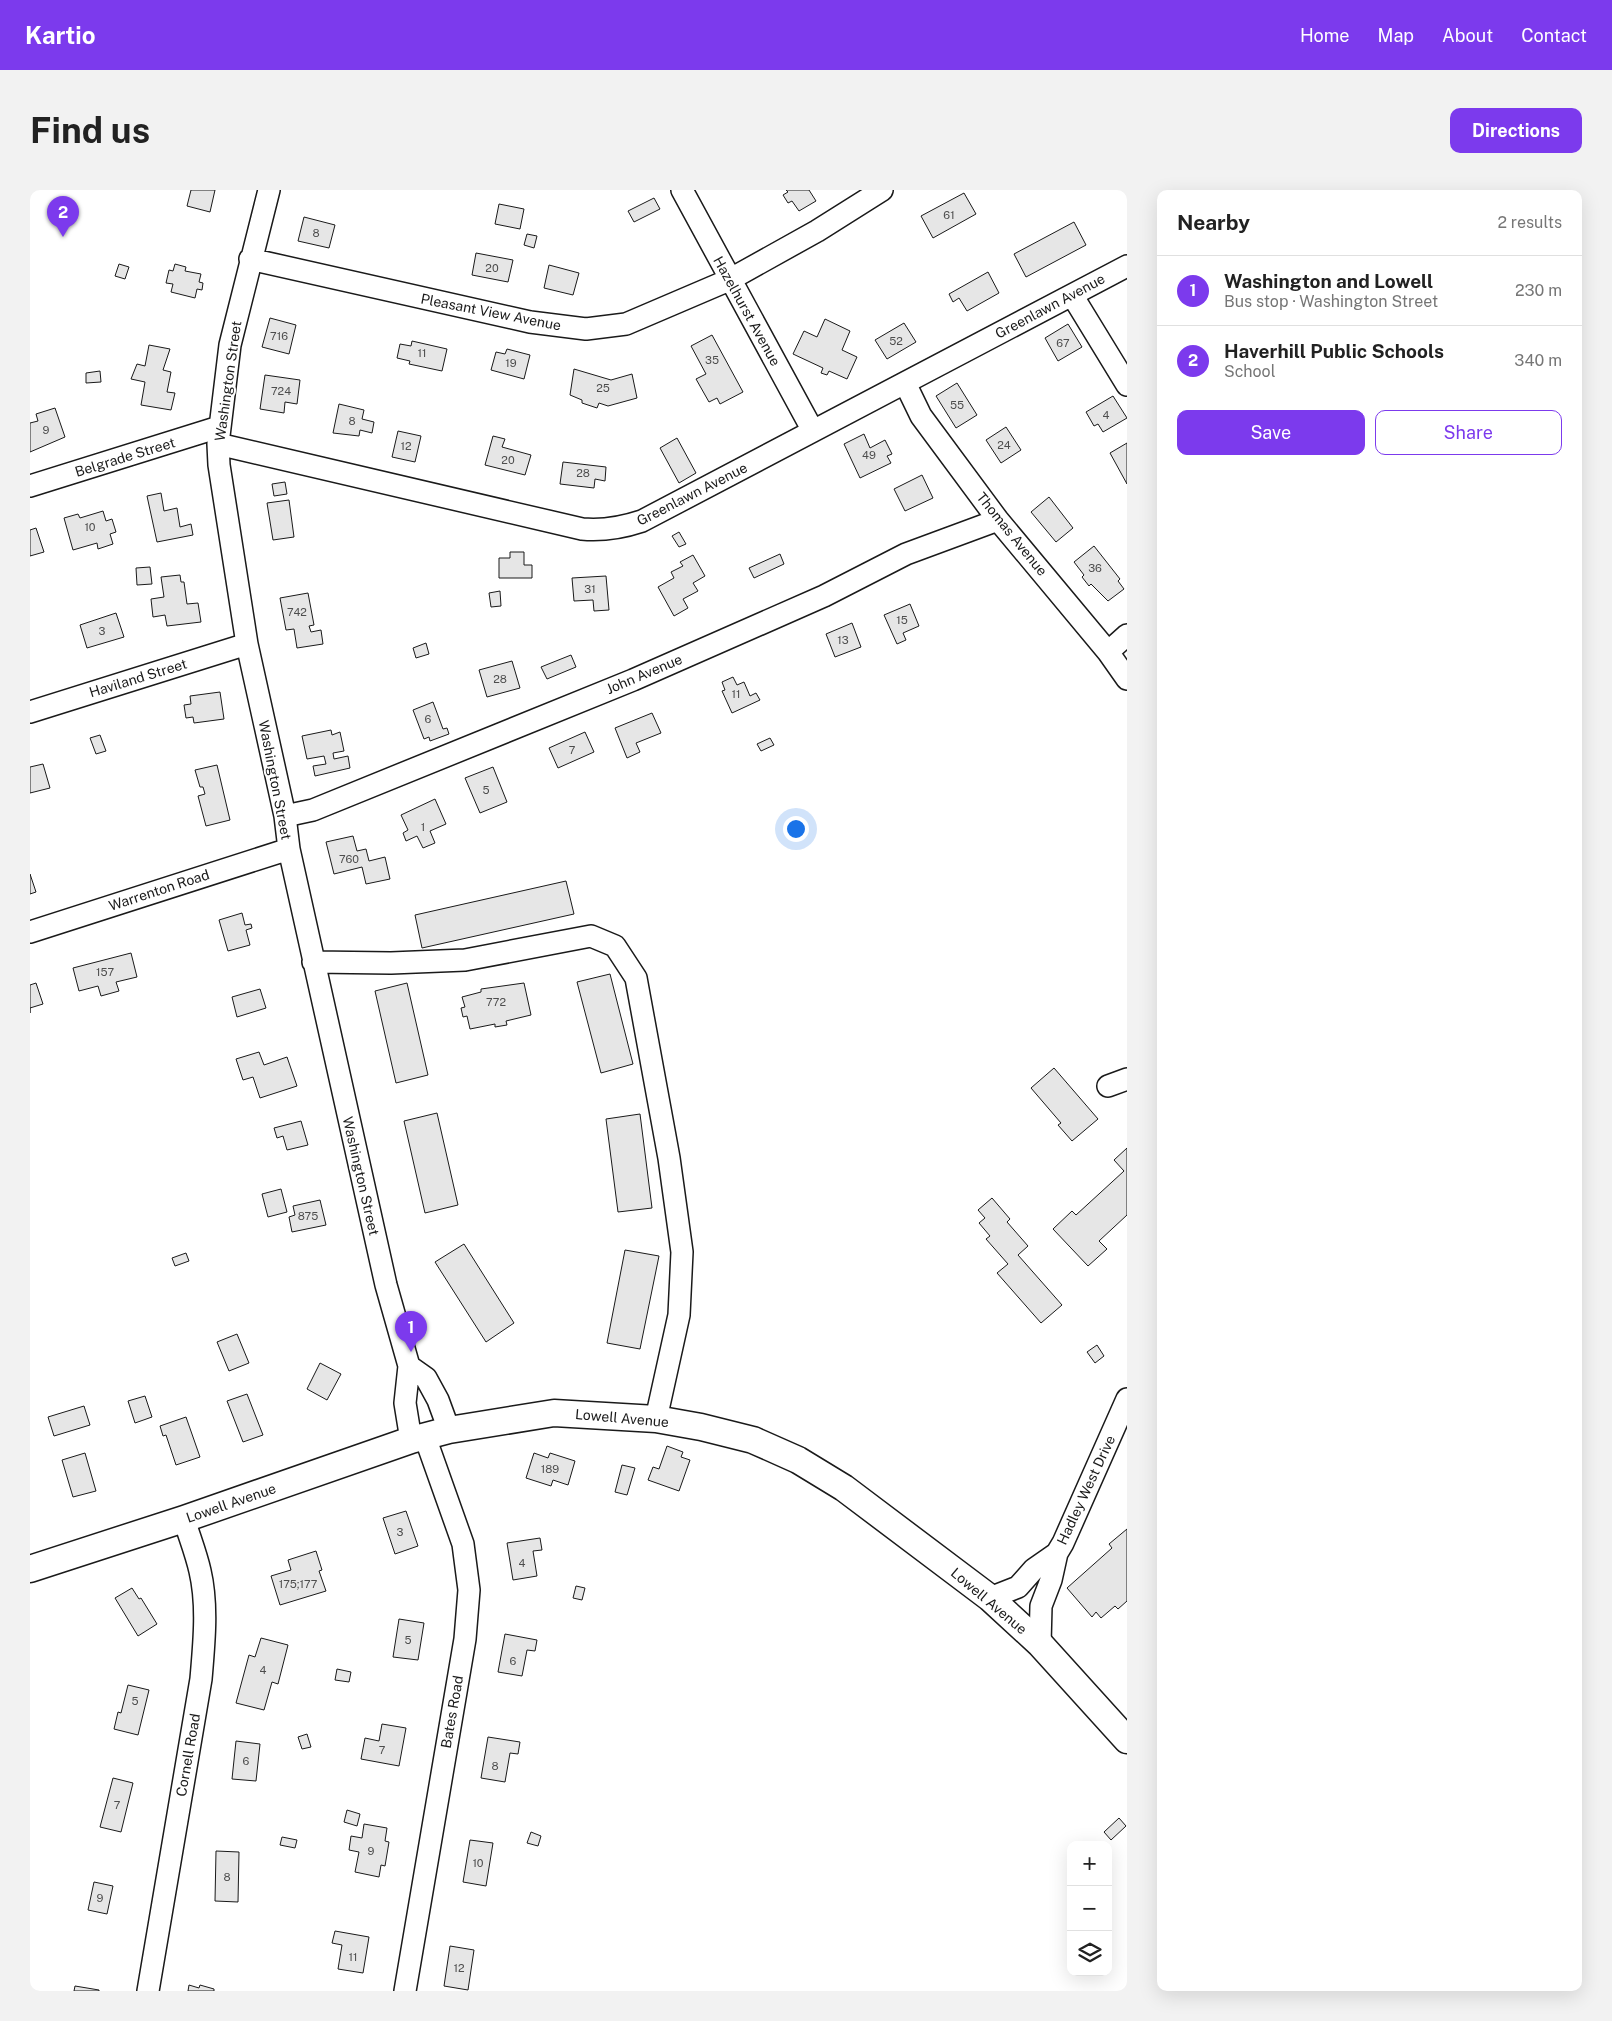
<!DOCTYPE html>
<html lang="en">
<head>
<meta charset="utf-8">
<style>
	:root { --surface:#fff; --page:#f2f2f2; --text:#222; --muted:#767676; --line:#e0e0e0; --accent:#7c3aed }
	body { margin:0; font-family:"Public Sans",sans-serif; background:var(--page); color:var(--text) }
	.controls { position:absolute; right:15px; bottom:15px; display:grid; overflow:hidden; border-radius:10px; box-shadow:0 5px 20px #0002 }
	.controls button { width:45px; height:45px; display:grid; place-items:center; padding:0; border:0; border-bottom:1px solid var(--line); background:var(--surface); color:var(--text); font:25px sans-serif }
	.you { position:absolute; left:765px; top:638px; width:18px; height:18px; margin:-12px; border:4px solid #fff; border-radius:50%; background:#1a73e8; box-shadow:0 0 0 8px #1a73e833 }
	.badge { display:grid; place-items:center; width:32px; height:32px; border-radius:50%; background:var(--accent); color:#fff; font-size:16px; font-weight:700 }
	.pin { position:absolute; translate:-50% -41px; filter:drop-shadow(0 1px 2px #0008) }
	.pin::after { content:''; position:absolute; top:26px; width:18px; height:15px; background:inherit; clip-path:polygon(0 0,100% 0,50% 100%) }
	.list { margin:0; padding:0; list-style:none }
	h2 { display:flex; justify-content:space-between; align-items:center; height:65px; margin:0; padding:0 20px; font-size:21px }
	h2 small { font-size:16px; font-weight:400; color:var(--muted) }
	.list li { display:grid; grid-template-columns:32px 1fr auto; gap:15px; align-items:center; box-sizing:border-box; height:70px; padding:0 20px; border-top:1px solid var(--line) }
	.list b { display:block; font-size:19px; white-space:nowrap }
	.list p { margin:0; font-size:16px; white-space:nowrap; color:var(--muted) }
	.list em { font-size:16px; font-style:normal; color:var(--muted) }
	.actions { display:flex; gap:10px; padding:15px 20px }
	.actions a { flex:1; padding:11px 0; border:1px solid var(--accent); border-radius:10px; text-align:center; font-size:18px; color:var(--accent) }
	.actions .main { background:var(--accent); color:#fff }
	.icon { flex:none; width:28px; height:28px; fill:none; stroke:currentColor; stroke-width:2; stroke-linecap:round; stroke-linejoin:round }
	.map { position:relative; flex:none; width:1097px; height:1801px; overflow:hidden; border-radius:10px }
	header { display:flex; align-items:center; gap:30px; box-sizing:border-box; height:70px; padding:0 25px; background:var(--accent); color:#fff }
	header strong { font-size:24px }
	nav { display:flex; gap:28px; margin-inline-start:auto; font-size:18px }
	.intro { display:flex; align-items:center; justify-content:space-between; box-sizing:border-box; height:120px; padding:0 30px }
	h1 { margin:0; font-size:35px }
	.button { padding:12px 22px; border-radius:10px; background:var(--accent); color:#fff; font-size:18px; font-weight:700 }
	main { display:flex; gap:30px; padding:0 30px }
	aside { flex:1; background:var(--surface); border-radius:10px; box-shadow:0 5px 20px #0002 }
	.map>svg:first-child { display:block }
</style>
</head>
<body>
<header>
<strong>Kartio</strong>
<nav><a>Home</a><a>Map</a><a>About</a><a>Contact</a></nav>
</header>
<div class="intro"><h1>Find us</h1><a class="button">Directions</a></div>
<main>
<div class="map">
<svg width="1097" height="1801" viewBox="0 0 1097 1801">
	<rect width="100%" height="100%" fill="#fff"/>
	<path fill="#e6e6e6" stroke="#1a1a1a" d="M 161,0 L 185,0 L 180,22 L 157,16 Z
		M 756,0 L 779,0 L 786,11 L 769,21 L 762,11 L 758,13 L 753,5 L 758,2 Z
		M 934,3 L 946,24 L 903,48 L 891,26 Z
		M 624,8 L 630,19 L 604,32 L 598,21 Z
		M 469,14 L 494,19 L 490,39 L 465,34 Z
		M 274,27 L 305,35 L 299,58 L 268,51 Z
		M 1044,32 L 1056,55 L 996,87 L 984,64 Z
		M 497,44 L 507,46 L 504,58 L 494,55 Z
		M 446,63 L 483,70 L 478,92 L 442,85 Z
		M 89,74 L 99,77 L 95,89 L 85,86 Z
		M 145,74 L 156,77 L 155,81 L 171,84 L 169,92 L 173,93 L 172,100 L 167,99 L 165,108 L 141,102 L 143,94 L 136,93 L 139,80 L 143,81 Z
		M 519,75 L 549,83 L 543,105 L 514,98 Z
		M 958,82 L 969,103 L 937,121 L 929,108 L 923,112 L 919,104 Z
		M 240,128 L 266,135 L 259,164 L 232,157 Z
		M 795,129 L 820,141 L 812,160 L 827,167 L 817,189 L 799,181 L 797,185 L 791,183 L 793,178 L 763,164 L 774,141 L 787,147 Z
		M 874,133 L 886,152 L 857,169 L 845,150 Z
		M 1038,134 L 1052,157 L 1028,171 L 1015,148 Z
		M 682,145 L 713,202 L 690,214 L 687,208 L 679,212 L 666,189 L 676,184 L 661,156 Z
		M 382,151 L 417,159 L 412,181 L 379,174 L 380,171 L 367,168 L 370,154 L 381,156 Z
		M 119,155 L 140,159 L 133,180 L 141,182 L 137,202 L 145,203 L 141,220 L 111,215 L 115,192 L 101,189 L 107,174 L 115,176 Z
		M 477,159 L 500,165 L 494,189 L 461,180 L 466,162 L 475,164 Z
		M 544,179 L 581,190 L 602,184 L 607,208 L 578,216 L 569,213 L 567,218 L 552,213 L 552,210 L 540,205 Z
		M 70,181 L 71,192 L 56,193 L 56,183 Z
		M 235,185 L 270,190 L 267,214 L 255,212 L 254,223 L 230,219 Z
		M 927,193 L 947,225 L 926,238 L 906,206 Z
		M 1083,206 L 1097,228 L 1073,242 L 1068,234 L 1064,236 L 1056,222 Z
		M 309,214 L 334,220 L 332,229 L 344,232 L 342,243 L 330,240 L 329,246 L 303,243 Z
		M 25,218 L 35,247 L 0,262 L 0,233 L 8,231 L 6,224 Z
		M 976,237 L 991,260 L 971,273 L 956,250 Z
		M 368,241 L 391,246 L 385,272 L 362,267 Z
		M 834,244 L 840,258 L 855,250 L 862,264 L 857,266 L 861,273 L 830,288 L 814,254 Z
		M 463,246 L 475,249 L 472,257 L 501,265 L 495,285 L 455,275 Z
		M 647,248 L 666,283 L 649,293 L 630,258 Z
		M 1097,253 L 1097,294 L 1080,263 Z
		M 533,272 L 576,277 L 575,291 L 565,289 L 564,298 L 530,294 Z
		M 892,285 L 903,308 L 875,321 L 864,299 Z
		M 255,292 L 257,304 L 244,306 L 242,294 Z
		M 131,303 L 134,321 L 147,318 L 150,337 L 161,334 L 163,345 L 127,352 L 117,306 Z
		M 1019,307 L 1043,338 L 1026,352 L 1001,322 Z
		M 259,310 L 264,347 L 243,350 L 237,313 Z
		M 73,321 L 76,331 L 82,329 L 86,342 L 80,344 L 83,354 L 68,359 L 67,353 L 43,360 L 34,328 L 48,324 L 50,328 Z
		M 6,338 L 14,362 L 0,366 L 0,340 Z
		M 649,342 L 656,354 L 649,357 L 642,346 Z
		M 1064,356 L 1090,389 L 1088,391 L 1094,399 L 1078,411 L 1061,394 L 1059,396 L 1052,387 L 1054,385 L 1044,372 Z
		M 480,362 L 494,362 L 494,375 L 502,375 L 502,388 L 469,388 L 469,368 L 480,368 Z
		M 750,364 L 754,374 L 724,388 L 719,378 Z
		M 663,365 L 675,386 L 663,393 L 668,401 L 653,409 L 658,418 L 644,426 L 628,397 L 644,388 L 641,382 L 653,376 L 650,372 Z
		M 120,377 L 122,394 L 107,395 L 106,378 Z
		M 150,385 L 151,392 L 154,392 L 157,414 L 168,413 L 171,432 L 137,436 L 135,425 L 123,427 L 121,409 L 134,407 L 131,387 Z
		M 576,386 L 579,420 L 564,421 L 563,410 L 544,411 L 542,388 Z
		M 470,401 L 471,416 L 461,417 L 459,403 Z
		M 278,403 L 284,435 L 279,436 L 281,442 L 291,440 L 293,454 L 267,458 L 264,439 L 256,440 L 250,408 Z
		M 880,414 L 889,436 L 873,443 L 876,450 L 867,454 L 854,425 Z
		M 86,423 L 94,447 L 57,458 L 50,435 Z
		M 822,433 L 831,457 L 805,467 L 796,444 Z
		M 396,453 L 399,464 L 386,468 L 383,458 Z
		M 541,465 L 546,477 L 517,489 L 511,477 Z
		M 482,471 L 490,498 L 457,507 L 449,480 Z
		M 703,487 L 707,495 L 714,492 L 720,506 L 726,503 L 730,510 L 702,523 L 692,501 L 695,500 L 692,492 Z
		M 190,502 L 194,529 L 164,533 L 163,527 L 156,528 L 154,515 L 161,514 L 160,506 Z
		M 403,512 L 413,539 L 417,538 L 419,544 L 400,551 L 399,547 L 394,549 L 383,520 Z
		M 622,523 L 631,543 L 606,553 L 610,562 L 597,568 L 585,538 Z
		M 301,540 L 302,545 L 310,542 L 314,561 L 303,563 L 304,569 L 318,566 L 320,578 L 285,586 L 283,576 L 296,574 L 294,566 L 277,569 L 272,546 Z
		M 555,542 L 564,562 L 528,578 L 519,558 Z
		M 70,545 L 76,561 L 66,564 L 60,548 Z
		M 740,548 L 744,555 L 731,561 L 727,554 Z
		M 13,574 L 20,598 L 0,603 L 0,577 Z
		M 187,575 L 200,630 L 176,636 L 168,606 L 175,604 L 173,597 L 170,597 L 165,580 Z
		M 463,577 L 477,612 L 450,623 L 435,588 Z
		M 405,609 L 416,634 L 400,641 L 405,653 L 393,658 L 387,646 L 376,651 L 373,643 L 378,640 L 371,625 Z
		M 323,646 L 327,661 L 336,659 L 339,671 L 355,667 L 360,689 L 336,694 L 332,677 L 304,684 L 296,652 Z
		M 0,684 L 6,702 L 0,704 Z
		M 536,691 L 544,724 L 392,758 L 385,725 Z
		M 212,723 L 215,735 L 221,734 L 222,738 L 216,740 L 220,755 L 198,761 L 189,730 Z
		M 101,763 L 107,787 L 86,792 L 89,801 L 71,806 L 68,796 L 49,801 L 43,778 Z
		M 580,784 L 603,874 L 571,883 L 547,792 Z
		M 6,793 L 13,814 L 0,818 L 0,823 L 0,795 Z
		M 377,793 L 398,885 L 366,893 L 345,801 Z
		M 494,793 L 501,825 L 476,831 L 477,835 L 465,837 L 465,834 L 440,839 L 437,826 L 433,827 L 431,818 L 435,817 L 432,807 L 451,802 L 451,799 Z
		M 230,799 L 236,818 L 207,827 L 202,807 Z
		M 229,862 L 234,875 L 257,867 L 267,896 L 230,908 L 223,887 L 213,890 L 206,869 Z
		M 1024,878 L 1068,929 L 1042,951 L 1028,935 L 1031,933 L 1001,898 Z
		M 407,923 L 428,1015 L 395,1023 L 374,931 Z
		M 610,924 L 622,1018 L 588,1022 L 576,929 Z
		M 271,931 L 278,955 L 257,960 L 253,946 L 247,948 L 244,938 Z
		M 1097,958 L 1097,1025 L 1069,1051 L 1077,1059 L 1058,1076 L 1023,1039 L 1042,1021 L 1046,1025 L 1094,981 L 1084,970 Z
		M 251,999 L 257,1022 L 238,1027 L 232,1004 Z
		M 962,1008 L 980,1029 L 977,1032 L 998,1056 L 988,1065 L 1032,1115 L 1011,1133 L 967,1083 L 978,1074 L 956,1049 L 960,1046 L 949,1033 L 955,1028 L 948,1020 Z
		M 290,1010 L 296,1035 L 262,1042 L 259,1027 L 265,1025 L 263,1016 Z
		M 434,1054 L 484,1133 L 456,1152 L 405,1072 Z
		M 595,1060 L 629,1066 L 610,1159 L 577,1153 Z
		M 156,1063 L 159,1071 L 145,1076 L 142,1068 Z
		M 207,1144 L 219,1173 L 199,1181 L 187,1152 Z
		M 1067,1155 L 1074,1166 L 1065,1173 L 1057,1162 Z
		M 290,1173 L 311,1184 L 297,1210 L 277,1199 Z
		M 217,1204 L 233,1245 L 213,1252 L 197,1211 Z
		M 115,1206 L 122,1227 L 105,1233 L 98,1211 Z
		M 54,1216 L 60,1235 L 24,1246 L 18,1227 Z
		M 156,1227 L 170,1267 L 146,1275 L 136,1245 L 133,1246 L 130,1236 Z
		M 637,1256 L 653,1262 L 651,1267 L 660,1270 L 649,1301 L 618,1290 L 623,1277 L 629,1279 Z
		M 55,1263 L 66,1301 L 43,1307 L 32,1270 Z
		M 504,1263 L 518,1268 L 520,1263 L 545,1271 L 538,1295 L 523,1290 L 521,1296 L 496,1288 Z
		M 592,1275 L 605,1278 L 597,1305 L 585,1302 Z
		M 376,1321 L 388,1356 L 365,1364 L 353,1328 Z
		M 1097,1339 L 1097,1411 L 1088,1419 L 1085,1416 L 1071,1428 L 1066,1422 L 1062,1427 L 1037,1398 L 1082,1358 L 1079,1354 Z
		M 510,1348 L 512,1360 L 503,1361 L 507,1386 L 483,1390 L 477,1353 Z
		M 286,1361 L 292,1380 L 289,1381 L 296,1401 L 250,1415 L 241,1386 L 261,1380 L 258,1370 Z
		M 546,1396 L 555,1398 L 552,1410 L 543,1408 Z
		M 102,1398 L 109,1409 L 111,1408 L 127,1434 L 108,1446 L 85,1408 Z
		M 369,1429 L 394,1433 L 388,1470 L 363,1467 Z
		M 475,1444 L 507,1450 L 505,1461 L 497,1460 L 492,1486 L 468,1482 Z
		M 231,1448 L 258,1455 L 248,1494 L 242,1492 L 234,1520 L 206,1513 L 219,1465 L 225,1467 Z
		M 307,1479 L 321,1482 L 319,1492 L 305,1490 Z
		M 98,1495 L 119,1500 L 108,1545 L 84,1539 L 88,1522 L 91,1523 Z
		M 352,1534 L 376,1538 L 369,1576 L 331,1569 L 335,1548 L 349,1551 Z
		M 277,1544 L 281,1557 L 272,1559 L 268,1547 Z
		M 458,1547 L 490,1552 L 488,1564 L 480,1563 L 475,1592 L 451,1588 Z
		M 206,1551 L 230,1554 L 226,1591 L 202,1589 Z
		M 83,1588 L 103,1593 L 91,1642 L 70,1637 Z
		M 317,1620 L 330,1624 L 327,1636 L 314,1632 Z
		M 1089,1628 L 1096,1636 L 1081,1650 L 1074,1642 Z
		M 334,1634 L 357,1638 L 355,1651 L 359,1652 L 355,1676 L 351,1675 L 349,1687 L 325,1682 L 329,1662 L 319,1660 L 321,1646 L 332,1648 Z
		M 501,1642 L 511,1646 L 508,1656 L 497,1653 Z
		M 252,1647 L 267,1650 L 265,1658 L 250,1655 Z
		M 440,1650 L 463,1653 L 456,1696 L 433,1692 Z
		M 186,1661 L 209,1662 L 208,1712 L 185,1711 Z
		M 64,1692 L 83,1696 L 77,1724 L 58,1720 Z
		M 305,1741 L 339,1747 L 333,1783 L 308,1779 L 312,1755 L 302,1753 Z
		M 420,1756 L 444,1760 L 438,1800 L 414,1796 Z
		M 159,1795 L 169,1798 L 170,1795 L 184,1799 L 184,1801 L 158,1801 Z
		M 45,1796 L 69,1800 L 69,1801 L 44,1801 Z"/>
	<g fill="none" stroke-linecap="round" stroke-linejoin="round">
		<defs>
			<path id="minor" d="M 239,0 L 200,155 L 188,254 L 189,275 L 217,454 L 255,626 L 259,659 L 356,1095 L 379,1176 L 375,1213 L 381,1250
				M 652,0 L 783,241
				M 220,69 L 500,132 L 556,139 L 596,134 L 699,90 L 787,41 L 852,0
				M 1042,105 L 1097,195
				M 875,193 L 891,226 L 968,330 L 1078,462 L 1097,489
				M 188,254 L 552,339 C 573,341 591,338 612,331 L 1097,76
				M 0,296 L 189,237
				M 1078,462 L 1097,445
				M 0,522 L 217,454
				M 255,626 L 283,620 L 603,490 L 794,406 L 876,364 L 968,330
				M 0,742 L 259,659
				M 283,772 L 361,773 L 435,770 L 561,746 L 585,756 L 606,788 L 639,968 L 652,1062 L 649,1125 L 626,1229
				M 1078,896 L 1097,889
				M 379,1176 L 396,1188 L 408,1210 L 419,1240
				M 1027,1363 L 1033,1353 L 1097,1209
				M 960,1408 L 988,1397 L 1004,1379 L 1027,1363 L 1021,1390 L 1011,1416 L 1010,1454
				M 118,1801 L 171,1489 C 174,1454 178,1415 170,1381 C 166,1363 159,1346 154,1329
				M 375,1801 L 435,1449 L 439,1400 L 433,1354 L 395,1247"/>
			<path id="major" d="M 0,1379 L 154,1329 L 381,1250 L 419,1240 L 524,1223 L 626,1229 L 671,1237 L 723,1250 L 768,1270 L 814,1298 L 960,1408 L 1010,1454 L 1097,1550"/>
		</defs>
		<use href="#minor" stroke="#1a1a1a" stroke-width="24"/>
		<use href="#major" stroke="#1a1a1a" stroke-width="29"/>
		<use href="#minor" stroke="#fff" stroke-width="21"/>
		<use href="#major" stroke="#fff" stroke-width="26"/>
	</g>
	<g text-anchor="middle" stroke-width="4" stroke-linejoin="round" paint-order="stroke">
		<g font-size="11" fill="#4d4d4d">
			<text x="919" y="29">61</text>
			<text x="286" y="47">8</text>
			<text x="462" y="82">20</text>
			<text x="249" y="150">716</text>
			<text x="866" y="155">52</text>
			<text x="1033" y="157">67</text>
			<text x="392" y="167">11</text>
			<text x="682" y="174">35</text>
			<text x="481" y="177">19</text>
			<text x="573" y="202">25</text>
			<text x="251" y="205">724</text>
			<text x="927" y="219">55</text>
			<text x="1076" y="229">4</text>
			<text x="322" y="235">8</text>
			<text x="16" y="244">9</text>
			<text x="974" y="259">24</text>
			<text x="376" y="260">12</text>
			<text x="839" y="269">49</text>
			<text x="478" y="274">20</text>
			<text x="553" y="287">28</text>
			<text x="60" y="341">10</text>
			<text x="1065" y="382">36</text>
			<text x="560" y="403">31</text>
			<text x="267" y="426">742</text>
			<text x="872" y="434">15</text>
			<text x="72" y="445">3</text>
			<text x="813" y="454">13</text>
			<text x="470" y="493">28</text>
			<text x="706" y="508">11</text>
			<text x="398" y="533">6</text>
			<text x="542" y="564">7</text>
			<text x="456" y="604">5</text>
			<text x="393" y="641">1</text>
			<text x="319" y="673">760</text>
			<text x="75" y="786">157</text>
			<text x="466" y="816">772</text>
			<text x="278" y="1030">875</text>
			<text x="520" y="1283">189</text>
			<text x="370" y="1346">3</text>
			<text x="492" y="1377">4</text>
			<text x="268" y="1398">175;177</text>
			<text x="378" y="1454">5</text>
			<text x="483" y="1475">6</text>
			<text x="233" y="1484">4</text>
			<text x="105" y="1515">5</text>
			<text x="352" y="1564">7</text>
			<text x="216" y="1575">6</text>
			<text x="465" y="1580">8</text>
			<text x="87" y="1619">7</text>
			<text x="341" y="1665">9</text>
			<text x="448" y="1677">10</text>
			<text x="197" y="1691">8</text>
			<text x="70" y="1712">9</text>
			<text x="323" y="1771">11</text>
			<text x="429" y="1782">12</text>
		</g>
		<g font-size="14" fill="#1a1a1a" stroke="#fff">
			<text transform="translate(1020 116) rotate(-28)" y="5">Greenlawn Avenue</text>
			<text transform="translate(717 121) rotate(61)" y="5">Hazelhurst Avenue</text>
			<text transform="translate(461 122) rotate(11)" y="5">Pleasant View Avenue</text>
			<text transform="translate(198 191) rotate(-82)" y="5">Washington Street</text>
			<text transform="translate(95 267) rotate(-17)" y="5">Belgrade Street</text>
			<text transform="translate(662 304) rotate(-27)" y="5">Greenlawn Avenue</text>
			<text transform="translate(982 344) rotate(51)" y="5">Thomas Avenue</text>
			<text transform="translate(614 484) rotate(-23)" y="5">John Avenue</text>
			<text transform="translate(108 488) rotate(-17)" y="5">Haviland Street</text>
			<text transform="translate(245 590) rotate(79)" y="5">Washington Street</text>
			<text transform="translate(129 700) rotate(-18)" y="5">Warrenton Road</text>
			<text transform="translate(331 986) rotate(77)" y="5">Washington Street</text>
			<text transform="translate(592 1228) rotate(5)" y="5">Lowell Avenue</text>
			<text transform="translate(1056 1300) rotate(-65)" y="5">Hadley West Drive</text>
			<text transform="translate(201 1313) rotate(-19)" y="5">Lowell Avenue</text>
			<text transform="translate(959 1411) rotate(40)" y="5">Lowell Avenue</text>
			<text transform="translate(422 1522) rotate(-80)" y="5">Bates Road</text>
			<text transform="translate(158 1565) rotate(-80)" y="5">Cornell Road</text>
		</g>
	</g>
</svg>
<div class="controls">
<button>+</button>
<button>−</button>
<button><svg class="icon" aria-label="layers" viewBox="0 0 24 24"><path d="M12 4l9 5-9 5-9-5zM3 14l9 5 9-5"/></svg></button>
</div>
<div class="you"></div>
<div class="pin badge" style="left:381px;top:1162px">1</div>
<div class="pin badge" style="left:33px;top:47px">2</div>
</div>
<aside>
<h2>Nearby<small>2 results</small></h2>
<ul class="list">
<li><span class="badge">1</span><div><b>Washington and Lowell</b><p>Bus stop · Washington Street</p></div><em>230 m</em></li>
<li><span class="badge">2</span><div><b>Haverhill Public Schools</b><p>School</p></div><em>340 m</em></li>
</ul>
<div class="actions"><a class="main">Save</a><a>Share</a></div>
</aside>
</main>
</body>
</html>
